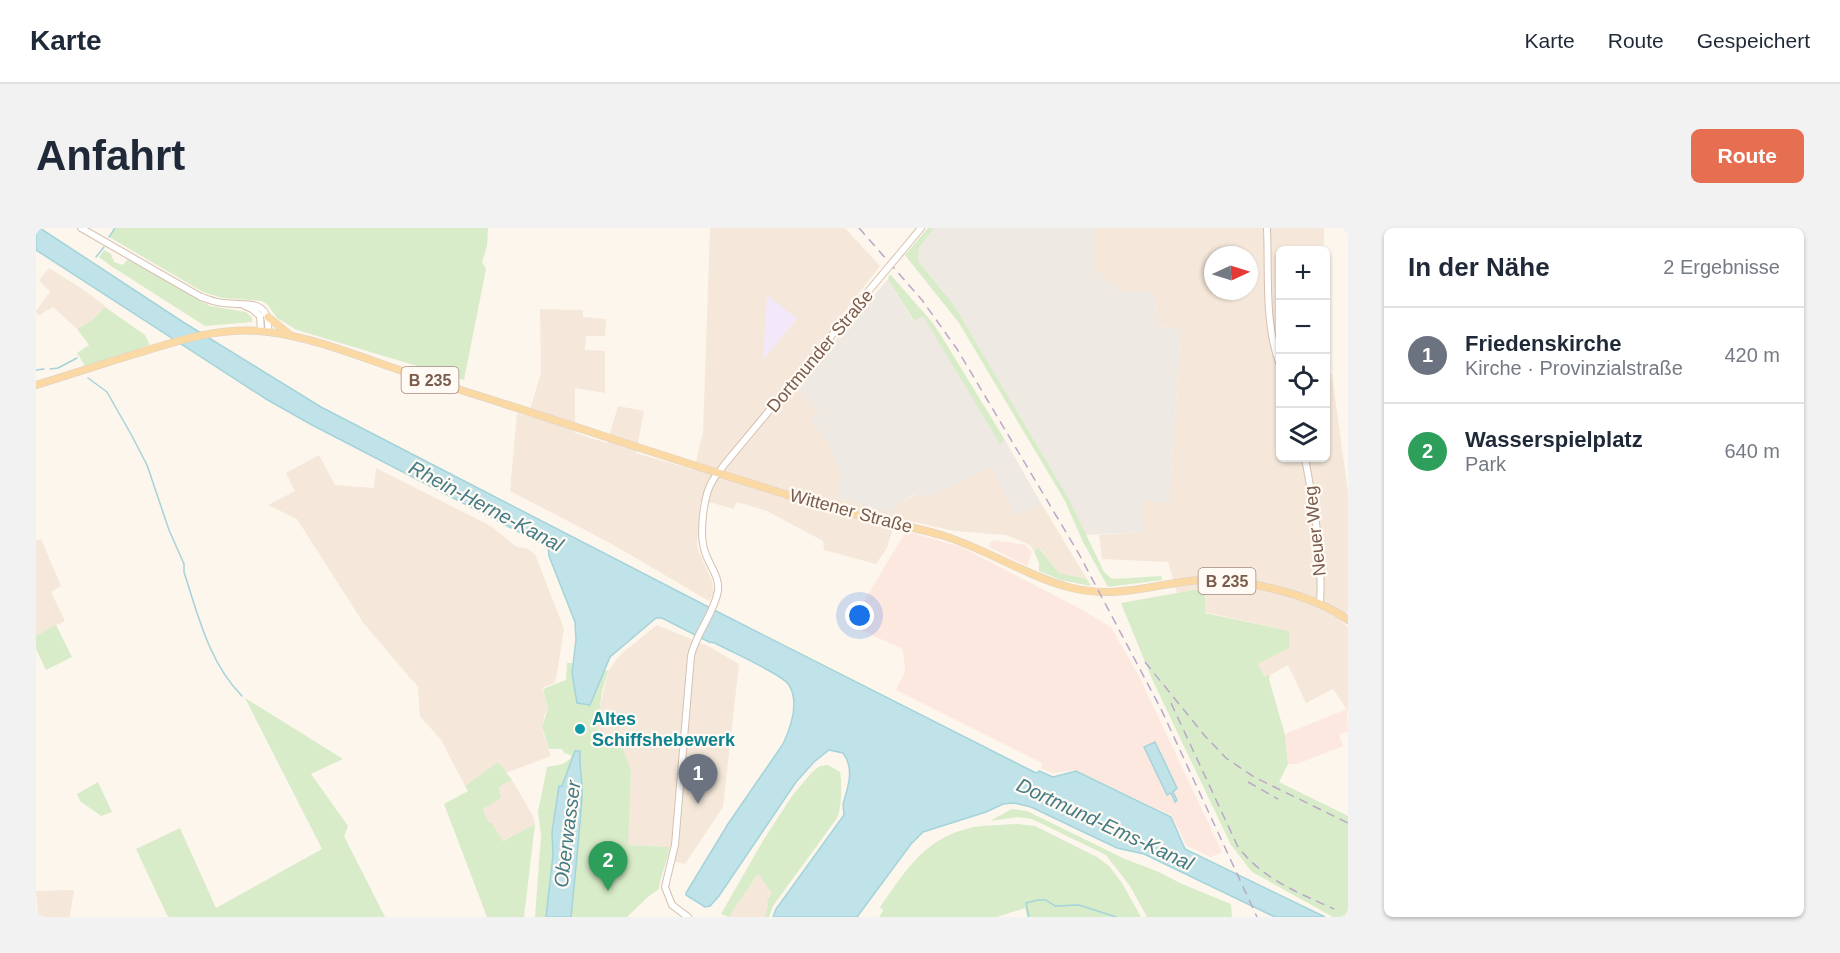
<!DOCTYPE html>
<html lang="de">
<head>
<meta charset="utf-8">
<style>
	:root { --surface:#fff; --page:#f2f2f3; --text:#1f2937; --muted:#747a83; --line:#e0e1e3; --accent:#e76f51 }
	body { margin:0; font-family:Helvetica,sans-serif; background:var(--page); color:var(--text) }
	.controls { position:absolute; right:18px; top:18px; display:grid; overflow:hidden; border-radius:9px; box-shadow:0 2px 4px #0004 }
	.controls button { width:54px; height:54px; display:grid; place-items:center; padding:0; border:0; border-bottom:2px solid var(--line); background:var(--surface); color:var(--text); font:30px sans-serif }
	.compass { position:absolute; left:1168px; top:18px; width:54px; height:54px; border-radius:50%; background:var(--surface); box-shadow:0 2px 4px #0004; rotate:86deg }
	.you { position:absolute; left:824px; top:388px; width:21px; height:21px; margin:-15px; border:4px solid #fff; border-radius:50%; background:#1a73e8; box-shadow:0 0 0 9px #1a73e833 }
	.badge { display:grid; place-items:center; width:39px; height:39px; border-radius:50%; background:var(--accent); color:#fff; font-size:20px; font-weight:700 }
	.pin { position:absolute; translate:-50% -50px; filter:drop-shadow(0 2px 3px #0008) }
	.pin::after { content:''; position:absolute; top:32px; width:21px; height:18px; background:inherit; clip-path:polygon(0 0,100% 0,50% 100%) }
	.list { margin:0; padding:0; list-style:none }
	h2 { display:flex; justify-content:space-between; align-items:center; height:78px; margin:0; padding:0 24px; font-size:26px }
	h2 small { font-size:20px; font-weight:400; color:var(--muted) }
	.list li { display:grid; grid-template-columns:39px 1fr auto; gap:18px; align-items:center; box-sizing:border-box; height:96px; padding:0 24px; border-top:2px solid var(--line) }
	.list b { display:block; font-size:22px; white-space:nowrap }
	.list p { margin:0; font-size:20px; white-space:nowrap; color:var(--muted) }
	.list em { font-size:20px; font-style:normal; color:var(--muted) }
	.icon { flex:none; width:33px; height:33px; fill:none; stroke:currentColor; stroke-width:2; stroke-linecap:round; stroke-linejoin:round }
	.map { position:relative; flex:none; width:1312px; height:689px; overflow:hidden; border-radius:9px }
	header { display:flex; align-items:center; gap:36px; box-sizing:border-box; height:84px; padding:0 30px; background:var(--surface); border-bottom:2px solid var(--line) }
	header strong { font-size:28px }
	nav { display:flex; gap:33px; margin-inline-start:auto; font-size:21px }
	.intro { display:flex; align-items:center; justify-content:space-between; box-sizing:border-box; height:144px; padding:0 36px }
	h1 { margin:0; font-size:42px }
	.button { padding:15px 27px; border-radius:9px; background:var(--accent); color:#fff; font-size:21px; font-weight:700 }
	main { display:flex; gap:36px; padding:0 36px }
	aside { flex:1; background:var(--surface); border-radius:9px; box-shadow:0 2px 4px #0004 }
	.map>svg:first-child { display:block }
</style>
</head>
<body>
<header>
<strong>Karte</strong>
<nav><a>Karte</a><a>Route</a><a>Gespeichert</a></nav>
</header>
<div class="intro"><h1>Anfahrt</h1><a class="button">Route</a></div>
<main>
<div class="map">
<svg width="1312" height="689" viewBox="0 0 1312 689">
	<rect width="100%" height="100%" fill="#fdf6ec"/>
	<path fill="#f5e8da" fill-rule="evenodd" d="M 674,0 L 809,0 L 844,38 L 755,153 L 767,164 L 783,185 L 774,192 L 793,215 L 793,221 L 806,248 L 851,284 L 880,266 L 905,264 L 956,239 L 980,288 L 1005,275 L 1051,351 L 1023,345 L 1004,320 L 998,323 L 994,317 L 970,307 L 918,303 L 860,290 L 851,320 L 840,336 L 788,322 L 787,313 L 731,283 L 701,274 L 697,281 L 677,275 L 664,274 L 661,319 L 676,353 L 678,365 L 673,373 L 574,315 L 474,263 L 481,185 L 492,188 L 505,145 L 504,81 L 547,82 L 547,89 L 570,91 L 569,108 L 550,108 L 549,122 L 569,123 L 569,165 L 539,160 L 539,205 L 571,215 L 582,178 L 608,183 L 600,225 L 658,242 L 667,204 Z
		M 1057,0 L 1288,0 L 1288,22 L 1244,22 L 1244,230 L 1290,230 L 1290,147 L 1296,146 L 1312,265 L 1312,384 L 1305,393 L 1312,399 L 1312,483 L 1297,461 L 1270,475 L 1252,437 L 1229,450 L 1222,436 L 1253,420 L 1253,403 L 1169,384 L 1169,360 L 1141,365 L 1132,334 L 1066,331 L 1063,307 L 1106,304 L 1105,272 L 1133,275 L 1145,101 L 1123,99 L 1117,64 L 1085,64 L 1058,43 ZM 1177,27 L 1213,27 L 1213,63 L 1177,63 Z
		M 13,40 L 45,60 L 68,77 L 69,79 L 56,92 L 41,101 L 17,79 L 2,88 L 0,83 L 14,64 L 3,52 Z
		M 283,227 L 299,257 L 338,260 L 340,240 L 455,298 L 481,319 L 490,320 L 499,326 L 528,401 L 520,451 L 518,455 L 506,460 L 512,480 L 508,488 L 506,501 L 515,528 L 470,545 L 462,534 L 429,558 L 405,512 L 384,488 L 382,459 L 328,396 L 261,291 L 232,277 L 259,263 L 250,245 Z
		M 5,311 L 25,358 L 15,364 L 29,393 L 0,408 L 0,313 Z
		M 621,397 L 672,418 L 703,436 L 687,579 L 649,636 L 632,632 L 633,619 L 591,617 L 595,542 L 560,510 L 562,488 L 572,443 L 584,427 Z
		M 476,552 L 497,588 L 499,596 L 466,613 L 456,595 L 453,596 L 447,581 L 464,570 L 463,559 Z
		M 722,646 L 737,665 L 729,689 L 693,689 Z
		M 38,662 L 34,689 L 2,689 L 0,663 Z"/>
	<path fill="#fde8e0" d="M 870,303 L 925,319 L 1041,379 L 1075,399 L 1103,448 L 1186,624 L 1175,629 L 1151,618 L 1136,588 L 1039,542 L 1016,545 L 1005,540 L 1006,535 L 860,462 L 869,443 L 867,421 L 818,399 L 826,382 L 825,378 Z
		M 957,312 L 990,317 L 996,324 L 991,338 L 953,319 L 954,314 Z
		M 1311,481 L 1312,503 L 1303,507 L 1307,518 L 1261,536 L 1252,536 L 1249,506 Z"/>
	<path fill="#efe9e4" d="M 898,0 L 1057,0 L 1058,43 L 1064,44 L 1067,49 L 1085,64 L 1117,64 L 1123,99 L 1145,101 L 1133,275 L 1105,272 L 1107,304 L 1049,307 L 1033,271 L 918,77 L 882,33 L 883,20 Z
		M 852,51 L 877,93 L 887,87 L 964,215 L 969,212 L 1005,275 L 980,288 L 956,239 L 905,264 L 882,270 L 879,266 L 851,284 L 800,269 L 806,248 L 793,221 L 793,215 L 774,192 L 783,185 L 760,159 Z"/>
	<path fill="#f3e8fa" d="M 731,67 L 761,91 L 727,132 Z"/>
	<path fill="#d8ecc9" d="M 78,0 L 452,0 L 451,18 L 446,34 L 450,41 L 428,152 L 261,102 L 241,90 L 231,76 L 226,73 L 186,70 L 167,64 L 73,9 Z
		M 892,0 L 898,0 L 883,20 L 882,33 L 918,77 L 1033,271 L 1068,344 L 1076,351 L 1125,348 L 1126,352 L 1072,359 L 1047,314 L 1029,273 L 923,95 L 869,27 Z
		M 68,22 L 75,26 L 78,34 L 87,37 L 92,31 L 174,78 L 210,84 L 216,90 L 216,94 L 169,98 L 75,38 L 63,29 Z
		M 854,46 L 896,94 L 906,109 L 969,212 L 964,216 L 887,88 L 878,93 L 852,51 Z
		M 69,79 L 109,107 L 114,117 L 49,138 L 41,125 L 53,117 L 41,101 L 56,92 Z
		M 1003,320 L 1023,345 L 1051,351 L 1055,358 L 1025,352 L 1003,343 L 1003,335 L 998,323 Z
		M 1169,360 L 1169,385 L 1253,403 L 1253,420 L 1222,436 L 1229,449 L 1234,447 L 1233,451 L 1249,507 L 1252,536 L 1243,554 L 1312,588 L 1312,689 L 1297,689 L 1216,644 L 1195,617 L 1116,451 L 1085,375 Z
		M 20,397 L 36,429 L 10,442 L 0,421 L 0,408 Z
		M 531,435 L 536,435 L 536,446 L 541,475 L 554,477 L 569,442 L 572,443 L 566,463 L 560,510 L 582,508 L 595,542 L 592,617 L 633,619 C 632,634 624,647 623,661 L 613,668 L 591,689 L 499,689 L 505,607 L 502,584 L 511,539 L 527,536 L 535,530 L 535,527 L 528,525 L 526,521 L 513,521 L 506,499 L 512,480 L 507,461 L 530,452 Z
		M 209,470 L 307,531 L 275,546 L 312,598 L 308,608 L 349,689 L 133,689 L 131,687 L 100,621 L 144,600 L 180,680 L 286,621 Z
		M 462,534 L 476,552 L 463,559 L 465,570 L 447,581 L 453,595 L 456,595 L 467,613 L 499,596 L 488,689 L 451,689 L 408,576 L 432,563 L 429,558 Z
		M 792,537 L 804,544 C 806,555 806,580 801,590 L 737,678 L 733,689 L 729,689 L 732,678 L 731,673 L 736,665 L 722,646 L 693,689 L 685,686 L 728,611 L 756,568 L 776,544 L 784,538 Z
		M 62,554 L 76,584 L 65,588 L 44,573 L 41,566 Z
		M 976,581 L 991,583 L 1089,631 L 1123,644 L 1144,655 L 1195,676 L 1196,689 L 1111,689 L 1094,658 L 1070,627 L 996,591 L 982,589 L 954,593 Z
		M 981,596 L 999,598 L 1061,629 L 1073,638 L 1086,655 L 1105,689 L 991,689 L 989,680 L 961,689 L 843,689 L 847,683 L 844,679 C 871,641 889,609 938,599 C 952,597 967,597 981,596 Z"/>
	<path fill="#bfe3e8" stroke="#a5d3da" stroke-width="1.5" d="M 0,0 L 4,0 L 147,94 L 285,179 L 686,386 L 998,544 L 1002,545 L 1003,543 L 1017,549 L 1040,543 L 1135,589 L 1149,621 L 1289,689 L 1239,689 L 1108,626 L 1081,620 L 995,579 L 978,575 L 967,576 L 950,584 L 887,604 L 875,616 L 821,689 L 737,689 L 740,681 L 808,587 C 808,583 806,577 808,573 C 813,556 818,540 807,525 L 793,522 L 778,534 L 760,554 L 683,668 L 674,678 L 669,679 L 650,667 L 650,665 L 692,596 L 747,516 C 755,499 764,475 753,457 C 746,446 693,423 679,415 L 673,414 L 626,390 L 620,390 L 574,429 L 554,477 L 541,475 L 536,445 L 540,412 L 539,394 L 513,328 L 512,319 L 276,197 L 230,171 L 0,22 Z
		M 1119,514 L 1141,560 L 1137,564 L 1141,572 L 1139,574 L 1135,565 L 1131,567 L 1108,519 Z
		M 539,523 L 544,523 C 543,539 547,554 546,569 C 543,610 539,649 535,689 L 510,689 L 517,627 L 516,604 L 523,558 L 526,558 Z"/>
	<g fill="none" stroke-linecap="round" stroke-linejoin="round">
		<path stroke="#a5d3da" stroke-width="1.5" d="M 73,9 L 79,0
			M 60,29 L 68,19
			M 14,141 L 22,140 L 41,130
			M 0,142 L 8,141
			M 52,150 L 71,164 L 96,208 L 111,237 L 133,302 L 148,336 L 148,344 C 162,387 173,435 206,468
			M 993,689 L 990,675 L 1002,672 L 1010,672 L 1019,678 L 1043,677 L 1080,689"/>
		<defs>
			<path id="secondary" d="M 45,0 L 165,69 C 172,71 180,75 188,75 C 211,78 235,70 232,104
				M 1231,0 C 1233,44 1228,96 1244,137
				M 866,23 L 885,0
				M 209,78 L 216,81 L 224,88 L 225,103
				M 1269,230 C 1278,279 1287,326 1284,376
				M 652,689 L 636,677 L 629,659 L 639,617 L 655,428 C 660,405 678,386 682,363 C 684,349 673,337 669,324 C 663,307 667,267 677,252 C 680,247 685,242 688,237 L 850,42"/>
			<path id="primary" d="M 232,89 L 253,106
				M 0,157 C 33,147 66,136 99,126 C 143,112 186,98 233,104 C 272,109 309,123 346,136 C 380,148 415,159 450,170 C 566,207 681,246 798,281 C 833,291 870,297 905,307 C 949,320 988,347 1032,359 C 1077,371 1111,358 1154,353 C 1200,348 1275,365 1312,392"/>
		</defs>
		<use href="#secondary" stroke="#d6c0b0" stroke-width="8"/>
		<use href="#primary" stroke="#dad1cd" stroke-width="8"/>
		<use href="#secondary" stroke="#fff" stroke-width="6"/>
		<use href="#primary" stroke="#fbd9a5" stroke-width="7"/>
		<path stroke="#b9a8c9" stroke-width="1.5" stroke-dasharray="9 6" stroke-linecap="butt" d="M 823,0 L 886,72 L 921,121 L 1043,326 L 1125,481 L 1221,689
			M 1109,434 L 1169,508 L 1190,530 L 1218,549 L 1312,595
			M 1135,475 L 1202,619 C 1228,652 1261,664 1298,681
			M 1212,554 L 1242,571"/>
		<defs>
			<path id="secondary-bridge" d="M 850,42 L 866,23"/>
		</defs>
		<use href="#secondary-bridge" stroke="#d6c0b0" stroke-width="8" stroke-linecap="butt"/>
		<use href="#secondary-bridge" stroke="#fff" stroke-width="6"/>
	</g>
	<circle fill="#0f9aa8" stroke="#fffaf3" stroke-width="2" cx="544" cy="501" r="6"/>
	<g text-anchor="middle" stroke-width="4.5" stroke-linejoin="round" paint-order="stroke">
		<g fill="#fffaf3" stroke="#a28b7f" stroke-width="1.5">
			<rect x="365.5" y="139" width="57" height="26" rx="4.5"/>
			<rect x="1162.5" y="340" width="57" height="26" rx="4.5"/>
		</g>
		<g font-size="16" font-weight="bold" fill="#7a5c4d">
			<text x="394" y="158">B 235</text>
			<text x="1191" y="359">B 235</text>
		</g>
		<g font-size="18" fill="#7a5c4d" stroke="#fffaf3">
			<text transform="translate(784 123) rotate(-50)" y="6">Dortmunder Straße</text>
			<text transform="translate(815 283) rotate(15)" y="6">Wittener Straße</text>
			<text transform="translate(1279 303) rotate(-96)" y="6">Neuer Weg</text>
		</g>
		<g font-size="18" font-weight="bold" fill="#0d838f" stroke="#fffaf3" text-anchor="start">
			<text x="556" y="497">Altes<tspan x="556" dy="21">Schiffshebewerk</tspan></text>
		</g>
		<g font-size="20" font-style="italic" fill="#437c86" stroke="#fffaf3">
			<text transform="translate(450 278) rotate(28)" y="7">Rhein-Herne-Kanal</text>
			<text transform="translate(1069 596) rotate(25)" y="7">Dortmund-Ems-Kanal</text>
			<text transform="translate(531 606) rotate(-83)" y="7">Oberwasser</text>
		</g>
	</g>
</svg>
<div class="controls">
<button>+</button>
<button>−</button>
<button><svg class="icon" aria-label="locate" viewBox="0 0 24 24"><circle cx="12" cy="12" r="6"/><path d="M12 2v4M12 18v4M2 12h4M18 12h4"/></svg></button>
<button><svg class="icon" aria-label="layers" viewBox="0 0 24 24"><path d="M12 4l9 5-9 5-9-5zM3 14l9 5 9-5"/></svg></button>
</div>
<svg class="compass" viewBox="-18 -18 36 36"><path d="M0-13l5 13h-10z" fill="#e53935"/><path d="M0 13l5-13h-10z" fill="#747a83"/></svg>
<div class="you"></div>
<div class="pin badge" style="left:662px;top:576px;background:#6b7280">1</div>
<div class="pin badge" style="left:572px;top:663px;background:#2e9e5b">2</div>
</div>
<aside>
<h2>In der Nähe<small>2 Ergebnisse</small></h2>
<ul class="list">
<li><span class="badge" style="background:#6b7280">1</span><div><b>Friedenskirche</b><p>Kirche · Provinzialstraße</p></div><em>420 m</em></li>
<li><span class="badge" style="background:#2e9e5b">2</span><div><b>Wasserspielplatz</b><p>Park</p></div><em>640 m</em></li>
</ul>
</aside>
</main>
</body>
</html>
